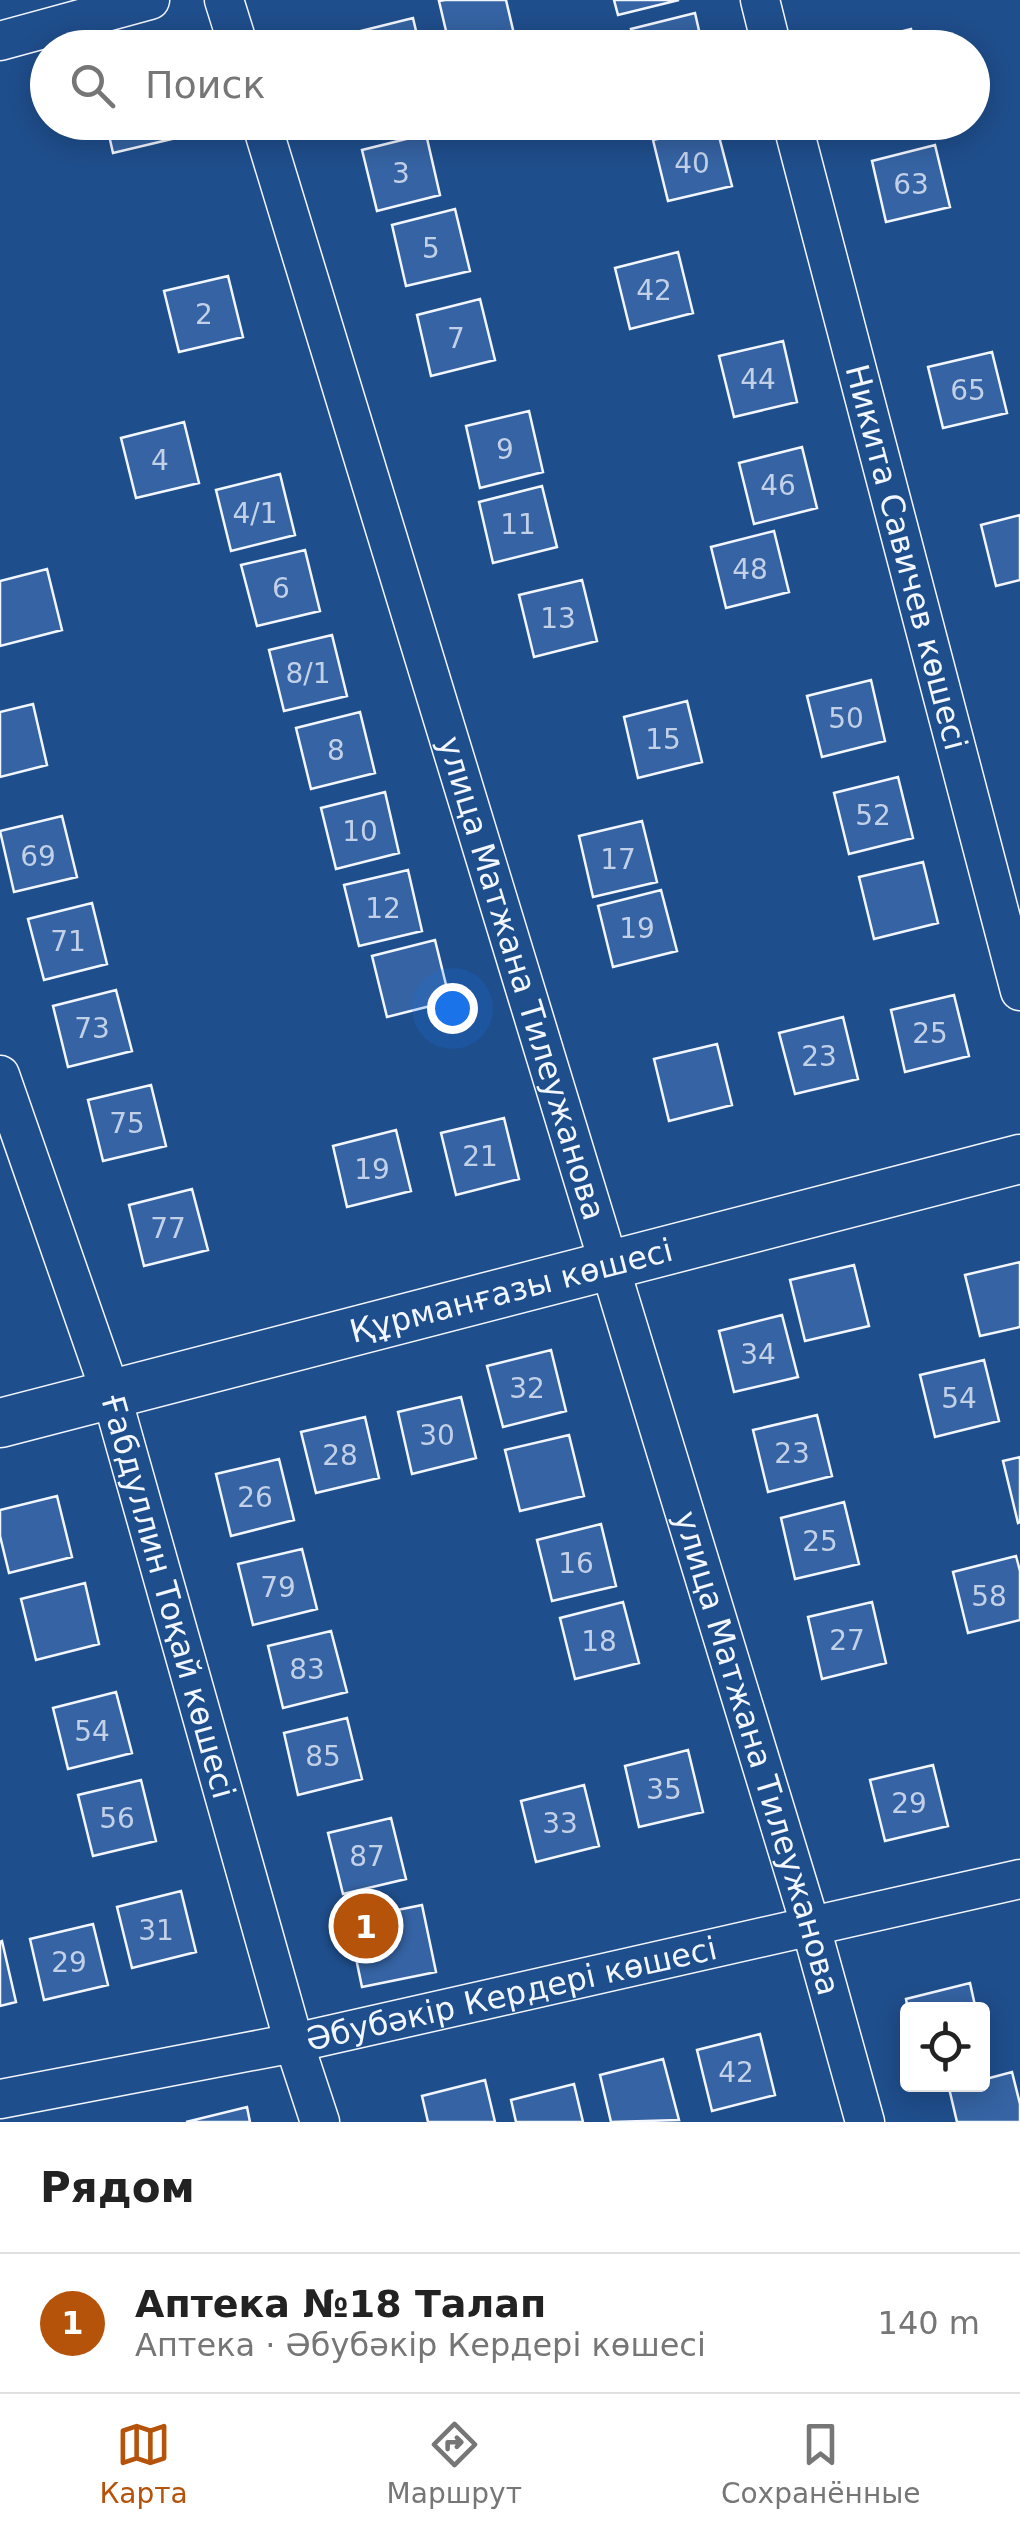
<!DOCTYPE html>
<html lang="ru">
<head>
<meta charset="utf-8">
<style>
	:root { --surface:#fff; --page:#f6f6f6; --text:#222; --muted:#767676; --line:#e0e0e0; --accent:#b45309 }
	body { margin:0; font-family:"DejaVu Sans",sans-serif; background:var(--page); color:var(--text) }
	.controls { position:absolute; right:30px; bottom:30px; display:grid; overflow:hidden; border-radius:10px; box-shadow:0 5px 25px #0003 }
	.controls button { width:90px; height:90px; display:grid; place-items:center; padding:0; border:0; border-bottom:2px solid var(--line); background:var(--surface); color:var(--text); font:50px sans-serif }
	.you { position:absolute; left:452px; top:1008px; width:35px; height:35px; margin:-25px; border:8px solid #fff; border-radius:50%; background:#1a73e8; box-shadow:0 0 0 15px #1a73e833 }
	.badge { display:grid; place-items:center; width:65px; height:65px; border-radius:50%; background:var(--accent); color:#fff; font-size:32px; font-weight:700 }
	.pin { position:absolute; translate:-50% -50%; border:5px solid #fff; box-shadow:0 2px 10px #0006 }
	.list { margin:0; padding:0; list-style:none }
	h2 { display:flex; justify-content:space-between; align-items:center; height:130px; margin:0; padding:0 40px; font-size:42px }
	h2 small { font-size:32px; font-weight:400; color:var(--muted) }
	.list li { display:grid; grid-template-columns:65px 1fr auto; gap:30px; align-items:center; box-sizing:border-box; height:140px; padding:0 40px; border-top:2px solid var(--line) }
	.list b { display:block; font-size:38px; white-space:nowrap }
	.list p { margin:0; font-size:32px; white-space:nowrap; color:var(--muted) }
	.list em { font-size:32px; font-style:normal; color:var(--muted) }
	.icon { flex:none; width:55px; height:55px; fill:none; stroke:currentColor; stroke-width:2; stroke-linecap:round; stroke-linejoin:round }
	.map { position:relative; flex:none; width:1020px; height:2122px; overflow:hidden }
	.search { position:absolute; background:var(--surface); box-shadow:0 5px 25px #0003; left:30px; right:30px; top:30px; height:110px; display:flex; align-items:center; gap:25px; box-sizing:border-box; padding:0 35px; border-radius:55px; color:var(--muted); font-size:38px }
	.sheet { height:270px; background:var(--surface) }
	nav { display:flex; justify-content:space-around; align-items:center; box-sizing:border-box; height:140px; border-top:2px solid var(--line); background:var(--surface); font-size:28px; color:var(--muted) }
	nav a { display:grid; justify-items:center; gap:5px }
	nav .on { color:var(--accent) }
	.map>svg:first-child { display:block }
</style>
</head>
<body>
<div class="map">
<svg width="1020" height="2122" viewBox="0 0 1020 2122">
	<rect width="100%" height="100%" fill="#1f4e8c"/>
	<path fill="#3563a3" stroke="#f2f6ff" stroke-width="2.5" d="M 445,0 L 506,0 L 517,47 L 450,48 L 439,1 Z
		M 614,0 L 679,0 L 618,15 Z
		M 695,13 L 703,48 L 636,48 L 631,29 Z
		M 413,18 L 420,48 L 353,48 L 349,34 Z
		M 911,29 L 915,48 L 848,48 L 847,45 Z
		M 106,122 L 173,122 L 176,138 L 113,153 Z
		M 716,125 L 732,186 L 668,201 L 653,140 Z
		M 426,134 L 440,195 L 377,211 L 362,150 Z
		M 935,145 L 950,207 L 886,222 L 872,161 Z
		M 455,209 L 470,271 L 406,286 L 392,225 Z
		M 678,252 L 693,313 L 630,329 L 615,268 Z
		M 228,276 L 243,337 L 179,352 L 164,291 Z
		M 480,299 L 495,360 L 431,376 L 417,315 Z
		M 783,341 L 797,402 L 734,417 L 719,356 Z
		M 992,352 L 1007,413 L 943,428 L 928,367 Z
		M 529,411 L 543,472 L 480,488 L 466,426 Z
		M 184,422 L 199,483 L 136,498 L 121,438 Z
		M 802,447 L 817,508 L 754,524 L 739,463 Z
		M 280,474 L 295,535 L 231,551 L 216,490 Z
		M 542,486 L 557,547 L 493,563 L 479,502 Z
		M 1020,515 L 1020,580 L 996,586 L 981,525 Z
		M 774,531 L 789,592 L 726,608 L 711,547 Z
		M 305,550 L 320,611 L 257,626 L 241,565 Z
		M 47,569 L 62,630 L 0,646 L 0,581 Z
		M 582,580 L 597,641 L 534,657 L 519,595 Z
		M 332,635 L 347,696 L 284,711 L 269,650 Z
		M 871,680 L 885,741 L 822,757 L 807,696 Z
		M 687,701 L 702,762 L 638,778 L 624,717 Z
		M 33,704 L 47,765 L 0,777 L 0,712 Z
		M 360,712 L 375,773 L 311,789 L 296,728 Z
		M 898,777 L 913,838 L 849,854 L 834,793 Z
		M 385,792 L 399,853 L 336,869 L 321,808 Z
		M 62,816 L 77,877 L 14,892 L 0,831 Z
		M 642,821 L 657,882 L 593,897 L 579,836 Z
		M 923,862 L 938,923 L 874,939 L 859,877 Z
		M 408,870 L 422,931 L 359,946 L 344,885 Z
		M 661,890 L 677,951 L 613,967 L 598,906 Z
		M 92,903 L 107,964 L 44,980 L 28,919 Z
		M 435,940 L 450,1001 L 387,1017 L 372,956 Z
		M 116,990 L 132,1051 L 68,1067 L 53,1006 Z
		M 954,995 L 969,1056 L 905,1072 L 891,1010 Z
		M 843,1017 L 858,1079 L 795,1094 L 779,1033 Z
		M 717,1044 L 732,1105 L 669,1121 L 654,1059 Z
		M 151,1085 L 166,1146 L 103,1161 L 88,1100 Z
		M 504,1118 L 519,1179 L 456,1195 L 441,1133 Z
		M 396,1130 L 411,1191 L 347,1207 L 333,1146 Z
		M 192,1189 L 208,1250 L 144,1266 L 129,1205 Z
		M 1020,1262 L 1020,1327 L 980,1336 L 965,1275 Z
		M 854,1265 L 869,1326 L 805,1341 L 790,1280 Z
		M 782,1315 L 798,1377 L 734,1392 L 719,1331 Z
		M 551,1350 L 566,1411 L 503,1427 L 487,1366 Z
		M 984,1360 L 999,1421 L 935,1437 L 920,1375 Z
		M 461,1397 L 476,1458 L 412,1474 L 398,1412 Z
		M 817,1415 L 832,1476 L 768,1492 L 753,1430 Z
		M 365,1417 L 379,1478 L 316,1493 L 301,1432 Z
		M 569,1435 L 584,1496 L 520,1511 L 505,1450 Z
		M 1020,1457 L 1020,1522 L 1018,1523 L 1003,1461 Z
		M 279,1459 L 294,1520 L 231,1536 L 216,1474 Z
		M 57,1496 L 72,1557 L 9,1573 L 0,1536 L 0,1510 Z
		M 844,1502 L 859,1564 L 795,1579 L 781,1518 Z
		M 601,1524 L 616,1586 L 552,1601 L 537,1540 Z
		M 302,1549 L 317,1609 L 253,1625 L 238,1564 Z
		M 1016,1556 L 1020,1571 L 1020,1620 L 968,1633 L 953,1572 Z
		M 85,1583 L 99,1644 L 36,1660 L 21,1599 Z
		M 623,1602 L 639,1663 L 575,1679 L 560,1618 Z
		M 872,1602 L 886,1663 L 822,1679 L 808,1617 Z
		M 331,1631 L 347,1692 L 283,1708 L 268,1646 Z
		M 116,1692 L 132,1753 L 68,1769 L 53,1708 Z
		M 347,1718 L 362,1779 L 298,1795 L 284,1733 Z
		M 688,1750 L 703,1812 L 639,1827 L 625,1766 Z
		M 933,1765 L 948,1826 L 885,1841 L 870,1780 Z
		M 141,1780 L 156,1841 L 93,1856 L 78,1795 Z
		M 584,1785 L 599,1846 L 536,1862 L 521,1801 Z
		M 391,1818 L 406,1879 L 343,1894 L 328,1833 Z
		M 181,1891 L 196,1952 L 132,1968 L 117,1907 Z
		M 422,1905 L 436,1972 L 362,1987 L 348,1920 Z
		M 93,1924 L 108,1985 L 44,2000 L 30,1939 Z
		M 2,1941 L 16,2002 L 0,2006 L 0,1942 Z
		M 970,1983 L 976,2010 L 908,2010 L 906,1999 Z
		M 760,2034 L 775,2095 L 712,2111 L 697,2050 Z
		M 663,2059 L 679,2120 L 611,2122 L 600,2075 Z
		M 1012,2072 L 1020,2104 L 1020,2122 L 957,2122 L 949,2088 L 982,2084 L 982,2080 Z
		M 485,2080 L 495,2122 L 428,2122 L 422,2096 Z
		M 574,2084 L 583,2122 L 516,2122 L 511,2100 Z
		M 247,2107 L 250,2122 L 186,2122 Z"/>
	<g fill="none" stroke-linecap="round" stroke-linejoin="round">
		<defs>
			<g id="minor">
				<path d="M 224,0 L 239,48"/>
				<path d="M 760,0 L 772,48"/>
				<path d="M 0,41 L 150,0"/>
				<path id="s1" d="M 261,122 L 810,1924 L 865,2122"/>
				<path id="s2" d="M 792,122 L 1020,991"/>
				<path id="s3" d="M 0,1075 L 111,1394 L 294,2043 L 320,2122"/>
				<path id="s4" d="M 0,2099 L 294,2043 L 1020,1879"/>
			</g>
			<g id="tertiary">
				<path id="s5" d="M 0,1423 L 1020,1159"/>
			</g>
		</defs>
		<use href="#minor" stroke="#f2f6ff" stroke-width="41"/>
		<use href="#tertiary" stroke="#f2f6ff" stroke-width="51"/>
		<use href="#minor" stroke="#1f4e8c" stroke-width="38"/>
		<use href="#tertiary" stroke="#1f4e8c" stroke-width="48"/>
	</g>
	<g text-anchor="middle" stroke-width="8" stroke-linejoin="round" paint-order="stroke">
		<g font-size="28" fill="#c3d1e8">
			<text x="692" y="173">40</text>
			<text x="401" y="183">3</text>
			<text x="911" y="194">63</text>
			<text x="431" y="258">5</text>
			<text x="654" y="300">42</text>
			<text x="204" y="324">2</text>
			<text x="456" y="348">7</text>
			<text x="758" y="389">44</text>
			<text x="968" y="400">65</text>
			<text x="505" y="459">9</text>
			<text x="160" y="470">4</text>
			<text x="778" y="495">46</text>
			<text x="255" y="523">4/1</text>
			<text x="518" y="534">11</text>
			<text x="750" y="579">48</text>
			<text x="281" y="598">6</text>
			<text x="558" y="628">13</text>
			<text x="308" y="683">8/1</text>
			<text x="846" y="728">50</text>
			<text x="663" y="749">15</text>
			<text x="336" y="760">8</text>
			<text x="873" y="825">52</text>
			<text x="360" y="841">10</text>
			<text x="38" y="866">69</text>
			<text x="618" y="869">17</text>
			<text x="383" y="918">12</text>
			<text x="637" y="938">19</text>
			<text x="68" y="951">71</text>
			<text x="92" y="1038">73</text>
			<text x="930" y="1043">25</text>
			<text x="819" y="1066">23</text>
			<text x="127" y="1133">75</text>
			<text x="480" y="1166">21</text>
			<text x="372" y="1179">19</text>
			<text x="168" y="1238">77</text>
			<text x="758" y="1364">34</text>
			<text x="527" y="1398">32</text>
			<text x="959" y="1408">54</text>
			<text x="437" y="1445">30</text>
			<text x="792" y="1463">23</text>
			<text x="340" y="1465">28</text>
			<text x="255" y="1507">26</text>
			<text x="820" y="1551">25</text>
			<text x="576" y="1573">16</text>
			<text x="278" y="1597">79</text>
			<text x="989" y="1606">58</text>
			<text x="847" y="1650">27</text>
			<text x="599" y="1651">18</text>
			<text x="307" y="1679">83</text>
			<text x="92" y="1741">54</text>
			<text x="323" y="1766">85</text>
			<text x="664" y="1799">35</text>
			<text x="909" y="1813">29</text>
			<text x="117" y="1828">56</text>
			<text x="560" y="1833">33</text>
			<text x="367" y="1866">87</text>
			<text x="156" y="1940">31</text>
			<text x="69" y="1972">29</text>
			<text x="736" y="2082">42</text>
		</g>
		<g font-size="32" fill="#f2f6ff" stroke="#1f4e8c">
			<text dy="11" stroke="none"><textPath href="#s2" startOffset="450">Никита Савичев көшесі</textPath></text>
			<text dy="11" stroke="none"><textPath href="#s1" startOffset="895">улица Матжана Тилеужанова</textPath></text>
			<text dy="11" stroke="none"><textPath href="#s5" startOffset="528">Құрманғазы көшесі</textPath></text>
			<text dy="11" stroke="none"><textPath href="#s3" startOffset="548">Ғабдуллин Тоқай көшесі</textPath></text>
			<text dy="11" stroke="none"><textPath href="#s1" startOffset="1705">улица Матжана Тилеужанова</textPath></text>
			<text dy="11" stroke="none"><textPath href="#s4" startOffset="522">Әбубәкір Кердері көшесі</textPath></text>
		</g>
	</g>
</svg>
<div class="controls">
<button><svg class="icon" aria-label="locate" viewBox="0 0 24 24"><circle cx="12" cy="12" r="6"/><path d="M12 2v4M12 18v4M2 12h4M18 12h4"/></svg></button>
</div>
<div class="you"></div>
<div class="pin badge" style="left:366px;top:1926px">1</div>
<div class="search"><svg class="icon" aria-label="search" viewBox="0 0 24 24"><circle cx="10" cy="10" r="6"/><path d="M15 15l6 6"/></svg>Поиск</div>
</div>
<section class="sheet">
<h2>Рядом<small></small></h2>
<ul class="list">
<li><span class="badge">1</span><div><b>Аптека №18 Талап</b><p>Аптека · Әбубәкір Кердері көшесі</p></div><em>140 m</em></li>
</ul>
</section>
<nav>
<a class="on"><svg class="icon" aria-label="map" viewBox="0 0 24 24"><path d="M3 6l6-2 6 2 6-2v14l-6 2-6-2-6 2zM9 4v14M15 6v14"/></svg>Карта</a>
<a><svg class="icon" aria-label="directions" viewBox="0 0 24 24"><path d="M12 3l9 9-9 9-9-9zM9 14v-3h6M13 9l2 2-2 2"/></svg>Маршрут</a>
<a><svg class="icon" aria-label="saved" viewBox="0 0 24 24"><path d="M7 4h10v16l-5-4-5 4z"/></svg>Сохранённые</a>
</nav>
</body>
</html>
